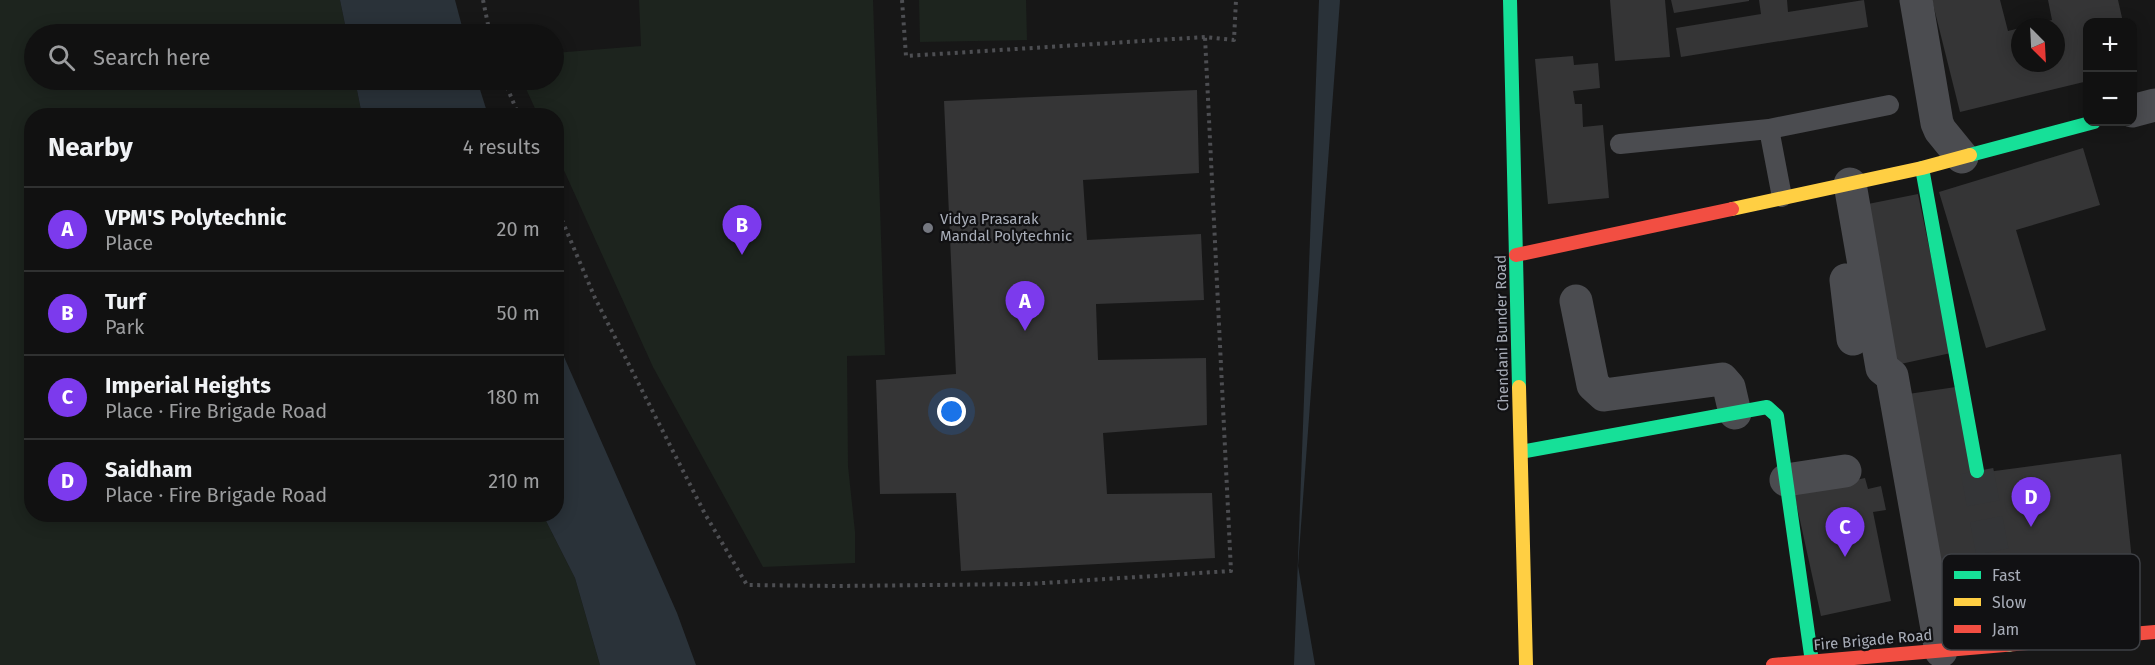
<!DOCTYPE html>
<html lang="en">
<head>
<meta charset="utf-8">
<style>
	:root { --surface:#111; --page:#1e1f1f; --text:#f1f3f6; --muted:#9c9d9f; --line:#303131; --accent:#7c3aed }
	body { margin:0; font-family:"Fira Sans",sans-serif; background:var(--page); color:var(--text) }
	.controls { position:absolute; right:18px; top:18px; display:grid; overflow:hidden; border-radius:12px; box-shadow:0 3px 15px #0003 }
	.controls button { width:54px; height:54px; display:grid; place-items:center; padding:0; border:0; border-bottom:2px solid var(--line); background:var(--surface); color:var(--text); font:30px sans-serif }
	.compass { position:absolute; left:2011px; top:18px; width:54px; height:54px; border-radius:50%; background:var(--surface); box-shadow:0 3px 15px #0003; rotate:156deg }
	.you { position:absolute; left:952px; top:412px; width:21px; height:21px; margin:-15px; border:4px solid #fff; border-radius:50%; background:#1a73e8; box-shadow:0 0 0 9px #1a73e833 }
	.badge { display:grid; place-items:center; width:39px; height:39px; border-radius:50%; background:var(--accent); color:#fff; font-size:20px; font-weight:700 }
	.pin { position:absolute; translate:-50% -50px; filter:drop-shadow(0 2px 3px #0008) }
	.pin::after { content:''; position:absolute; top:32px; width:21px; height:18px; background:inherit; clip-path:polygon(0 0,100% 0,50% 100%) }
	.list { margin:0; padding:0; list-style:none }
	h2 { display:flex; justify-content:space-between; align-items:center; height:78px; margin:0; padding:0 24px; font-size:26px }
	h2 small { font-size:20px; font-weight:400; color:var(--muted) }
	.list li { display:grid; grid-template-columns:39px 1fr auto; gap:18px; align-items:center; box-sizing:border-box; height:84px; padding:0 24px; border-top:2px solid var(--line) }
	.list b { display:block; font-size:22px; white-space:nowrap }
	.list p { margin:0; font-size:20px; white-space:nowrap; color:var(--muted) }
	.list em { font-size:20px; font-style:normal; color:var(--muted) }
	.icon { flex:none; width:33px; height:33px; fill:none; stroke:currentColor; stroke-width:2; stroke-linecap:round; stroke-linejoin:round }
	.map { position:relative; flex:none; width:2155px; height:665px; overflow:hidden }
	.search { position:absolute; background:var(--surface); box-shadow:0 3px 15px #0003; left:24px; top:24px; width:540px; height:66px; display:flex; align-items:center; gap:15px; box-sizing:border-box; padding:0 21px; border-radius:33px; color:var(--muted); font-size:22px }
	.panel { position:absolute; background:var(--surface); box-shadow:0 3px 15px #0003; left:24px; top:108px; width:540px; height:414px; border-radius:24px }
	.map>svg:first-child { display:block }
</style>
</head>
<body>
<div class="map">
<svg width="2155" height="665" viewBox="0 0 2155 665">
	<rect width="100%" height="100%" fill="#171717"/>
	<path fill="#1d241e" d="M 0,0 L 340,0 L 347,34 L 34,34 L 34,80 L 355,80 L 362,115 L 32,116 L 32,514 L 543,515 L 575,578 L 600,665 L 0,665 Z
		M 639,0 L 873,0 L 885,355 L 847,356 L 848,466 L 855,532 L 855,563 L 763,567 L 653,367 L 557,155 L 556,116 L 538,115 L 522,80 L 554,80 L 554,53 L 641,46 Z
		M 919,0 L 1026,0 L 1027,40 L 920,42 Z"/>
	<path fill="#2a3239" d="M 340,0 L 455,0 L 464,34 L 347,34 Z
		M 1319,0 L 1340,0 L 1298,566 L 1315,665 L 1294,665 Z
		M 355,80 L 477,80 L 488,115 L 362,115 Z
		M 557,341 L 677,613 L 696,665 L 600,665 L 575,578 L 543,515 L 556,514 Z"/>
	<path fill="#353536" d="M 1610,0 L 1665,0 L 1670,57 L 1615,61 Z
		M 1671,0 L 1749,0 L 1749,1 L 1674,13 Z
		M 1759,0 L 1787,0 L 1788,12 L 1864,0 L 1868,27 L 1681,57 L 1676,28 L 1761,14 Z
		M 1932,0 L 2000,0 L 2008,31 L 2020,28 L 2020,63 L 2056,63 L 2056,27 L 2026,27 L 2052,20 L 2048,0 L 2118,0 L 2123,22 L 2088,22 L 2088,81 L 1960,112 Z
		M 1573,56 L 1574,65 L 1598,63 L 1600,88 L 1573,91 L 1575,104 L 1582,104 L 1583,127 L 1603,125 L 1609,198 L 1548,204 L 1535,59 Z
		M 1197,90 L 1199,173 L 1083,180 L 1087,240 L 1201,234 L 1204,300 L 1096,304 L 1098,360 L 1206,358 L 1207,425 L 1103,433 L 1107,494 L 1212,493 L 1215,558 L 961,571 L 956,493 L 880,494 L 876,380 L 956,374 L 944,101 Z
		M 2083,148 L 2100,205 L 2016,230 L 2046,330 L 1986,348 L 1939,192 Z
		M 1918,194 L 1951,353 L 1896,365 L 1863,205 Z
		M 1956,387 L 1972,474 L 2121,454 L 2134,580 L 1948,606 L 1908,394 Z
		M 1865,478 L 1868,489 L 1881,486 L 1886,510 L 1873,512 L 1891,601 L 1821,616 L 1794,493 Z"/>
	<g fill="none" stroke-linecap="round" stroke-linejoin="round">
		<path stroke="#343537" stroke-width="33" stroke-dasharray="33 16" stroke-linecap="butt" d="M 1977,471 L 2004,613"/>
		<path stroke="#4d4e52" stroke-width="4" stroke-dasharray="3 4.5" stroke-linecap="butt" d="M 483,0 L 490,34
			M 902,0 L 906,56 L 1205,37 L 1234,40 L 1236,0
			M 504,80 L 519,116
			M 556,206 L 595,298 L 705,514 L 747,585 L 838,586 L 1028,584 L 1231,571 L 1205,37"/>
		<path stroke="#4b4c50" stroke-width="20" d="M 1769,129 L 1889,105
			M 1620,144 L 1769,129 L 1782,197"/>
		<path stroke="#4b4c50" stroke-width="33" d="M 1916,0 L 1937,123 L 1940,130 L 1962,157
			M 2132,111 L 2155,105
			M 1850,184 L 1882,368 L 1892,376 L 1941,651
			M 1846,280 L 1853,339
			M 1576,301 L 1593,385 L 1604,395 L 1722,379 L 1729,387 L 1735,413
			M 1786,480 L 1845,471"/>
		<path stroke="#16e098" stroke-width="14" d="M 1510,0 L 1519,387
			M 1970,155 L 2094,122
			M 1922,168 L 1977,471
			M 1521,452 L 1767,407 L 1777,416 L 1812,662
			M 2004,613 L 2009,645"/>
		<path stroke="#ffcf43" stroke-width="14" d="M 1732,209 L 1922,168 L 1970,155
			M 1519,387 L 1526,665"/>
		<path stroke="#f24e42" stroke-width="14" d="M 1516,255 L 1732,209
			M 1773,665 L 2155,632"/>
	</g>
	<circle fill="#757880" stroke="#111113" stroke-width="2" cx="928" cy="228" r="6"/>
	<g text-anchor="middle" stroke-width="4.5" stroke-linejoin="round" paint-order="stroke">
		<g font-size="15" fill="#a8adb8" stroke="#111113" text-anchor="start">
			<text x="940" y="224">Vidya Prasarak<tspan x="940" dy="17">Mandal Polytechnic</tspan></text>
		</g>
		<g font-size="15" fill="#a8adb8" stroke="#111113">
			<text transform="translate(1502 333) rotate(-91)" y="5">Chendani Bunder Road</text>
			<text transform="translate(1873 640) rotate(-5)" y="5">Fire Brigade Road</text>
		</g>
	</g>
	<rect x="1942" y="554" width="198" height="96" rx="9" fill="#111113" stroke="#3e4045" stroke-width="1.5"/>
	<rect x="1954" y="571" width="27" height="8" fill="#16e098"/>
	<rect x="1954" y="598" width="27" height="8" fill="#ffcf43"/>
	<rect x="1954" y="625" width="27" height="8" fill="#f24e42"/>
	<g font-size="16" fill="#a8adb8">
		<text x="1992" y="581">Fast</text>
		<text x="1992" y="608">Slow</text>
		<text x="1992" y="635">Jam</text>
	</g>
</svg>
<div class="controls">
<button>+</button>
<button>−</button>
</div>
<svg class="compass" viewBox="-18 -18 36 36"><path d="M0-13l5 13h-10z" fill="#e53935"/><path d="M0 13l5-13h-10z" fill="#9c9d9f"/></svg>
<div class="you"></div>
<div class="pin badge" style="left:1025px;top:331px">A</div>
<div class="pin badge" style="left:742px;top:255px">B</div>
<div class="pin badge" style="left:1845px;top:557px">C</div>
<div class="pin badge" style="left:2031px;top:527px">D</div>
<div class="search"><svg class="icon" aria-label="search" viewBox="0 0 24 24"><circle cx="10" cy="10" r="6"/><path d="M15 15l6 6"/></svg>Search here</div>
<section class="panel">
<h2>Nearby<small>4 results</small></h2>
<ul class="list">
<li><span class="badge">A</span><div><b>VPM'S Polytechnic</b><p>Place</p></div><em>20 m</em></li>
<li><span class="badge">B</span><div><b>Turf</b><p>Park</p></div><em>50 m</em></li>
<li><span class="badge">C</span><div><b>Imperial Heights</b><p>Place · Fire Brigade Road</p></div><em>180 m</em></li>
<li><span class="badge">D</span><div><b>Saidham</b><p>Place · Fire Brigade Road</p></div><em>210 m</em></li>
</ul>
</section>
</div>
</body>
</html>
